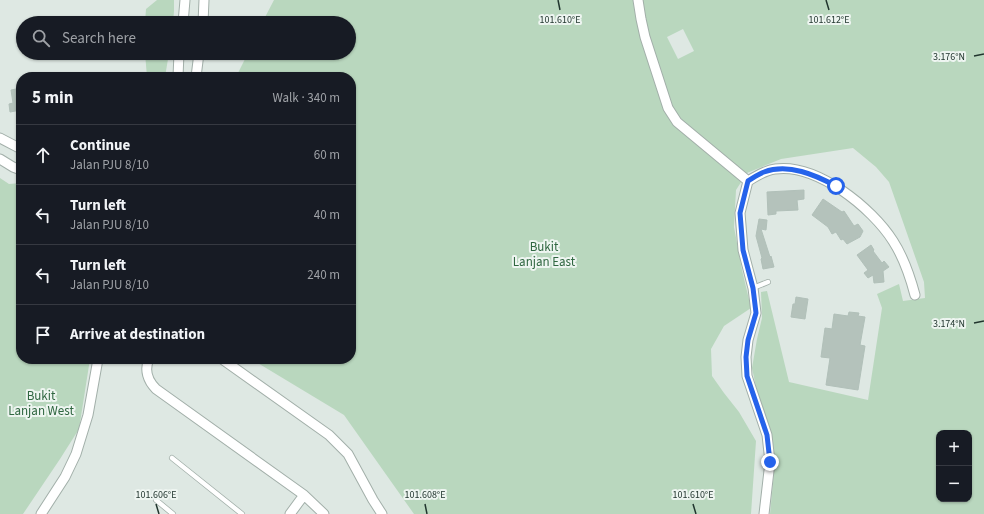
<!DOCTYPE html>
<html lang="en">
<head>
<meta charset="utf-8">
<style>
	:root { --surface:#171b24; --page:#242831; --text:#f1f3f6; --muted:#9ea1a6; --line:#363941 }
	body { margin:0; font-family:"Source Sans 3",sans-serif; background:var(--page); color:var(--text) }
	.controls { position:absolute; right:12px; bottom:12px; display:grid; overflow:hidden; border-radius:8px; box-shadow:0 1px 3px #0004 }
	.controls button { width:36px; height:36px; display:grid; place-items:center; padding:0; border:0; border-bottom:1px solid var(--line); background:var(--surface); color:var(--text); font:20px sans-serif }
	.stop { position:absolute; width:12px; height:12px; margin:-9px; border:3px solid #2563eb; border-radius:50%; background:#fff }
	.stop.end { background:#2563eb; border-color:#fff; box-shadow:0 1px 4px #0008 }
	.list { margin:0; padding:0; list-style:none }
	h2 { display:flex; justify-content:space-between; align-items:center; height:52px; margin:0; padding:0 16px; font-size:17px }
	h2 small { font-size:13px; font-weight:400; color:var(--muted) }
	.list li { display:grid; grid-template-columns:26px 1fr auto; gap:12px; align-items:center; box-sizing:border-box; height:60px; padding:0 16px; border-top:1px solid var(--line) }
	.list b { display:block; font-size:15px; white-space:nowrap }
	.list p { margin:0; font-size:13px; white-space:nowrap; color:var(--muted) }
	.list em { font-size:13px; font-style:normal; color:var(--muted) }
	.icon { flex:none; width:22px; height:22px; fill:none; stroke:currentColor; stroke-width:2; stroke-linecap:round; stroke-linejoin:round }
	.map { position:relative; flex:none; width:984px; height:514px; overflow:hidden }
	.search { position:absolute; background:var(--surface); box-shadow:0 1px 3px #0004; left:16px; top:16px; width:340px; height:44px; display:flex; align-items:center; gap:10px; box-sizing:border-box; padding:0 14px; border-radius:22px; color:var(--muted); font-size:15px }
	.panel { position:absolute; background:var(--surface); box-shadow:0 1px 3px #0004; left:16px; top:72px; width:340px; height:292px; border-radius:16px }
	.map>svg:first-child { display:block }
</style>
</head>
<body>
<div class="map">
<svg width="984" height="514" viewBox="0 0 984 514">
	<rect width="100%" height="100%" fill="#dee8e3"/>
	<path fill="#b9d7be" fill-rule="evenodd" d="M 157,0 L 174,0 L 174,11 L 173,23 L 145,23 L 146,9 Z
		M 274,0 L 984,0 L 984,514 L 770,514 L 775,462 L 770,432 L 756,387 L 752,368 L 757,339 L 762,318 L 761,292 L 767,291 L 789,382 L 868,400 L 882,308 L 877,294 L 899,284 L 903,301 L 925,298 L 924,282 L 889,182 L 876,167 L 853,148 L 781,159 L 747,173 L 736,190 L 734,227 L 742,270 L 751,308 L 724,326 L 711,349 L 712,376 L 724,393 L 739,412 L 756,441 L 751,514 L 414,514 L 344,415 L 251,359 L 351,359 L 351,77 L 236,77 L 248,53 L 349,53 L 349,23 L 262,23 ZM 683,29 L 694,51 L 678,59 L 667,37 ZM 939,433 L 969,433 L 969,499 L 939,499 Z
		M 145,53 L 169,53 L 165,77 L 147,77 Z
		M 0,178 L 9,184 L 21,183 L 21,359 L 90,359 L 79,429 L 60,459 L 23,514 L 0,514 Z"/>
	<path fill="#b4c2bb" stroke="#b1c0b9" d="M 21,88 L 21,110 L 10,112 L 9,104 L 13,103 L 11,90 Z
		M 804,190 L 804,199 L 797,200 L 798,210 L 776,211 L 776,214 L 768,215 L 767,192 Z
		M 823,199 L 842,212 L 844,211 L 854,226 L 858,224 L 863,231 L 860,237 L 847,244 L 843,239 L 841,240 L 836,232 L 832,234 L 828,227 L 812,215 Z
		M 759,219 L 767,220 L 766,230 L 761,229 L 770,257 L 771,256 L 774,267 L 763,269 L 761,259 L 762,258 L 756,236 Z
		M 871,245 L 874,250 L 873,251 L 882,263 L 884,261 L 889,267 L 883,271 L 884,282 L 874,283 L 873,275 L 868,278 L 864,273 L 868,270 L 857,255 Z
		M 796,297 L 808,299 L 805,319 L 791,317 L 793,304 L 795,304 Z
		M 849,312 L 859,313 L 858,316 L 865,317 L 860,345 L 865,346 L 858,390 L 826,385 L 830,358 L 821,357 L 825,328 L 832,329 L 834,314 L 848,316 Z"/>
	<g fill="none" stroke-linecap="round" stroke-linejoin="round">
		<defs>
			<path id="service" d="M 753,288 L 768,282
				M 172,458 L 242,514
				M 156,500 L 173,514"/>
			<path id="minor" d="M 638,0 L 641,19 L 645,37 L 668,108 L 677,122 L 748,181
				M 183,23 L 185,0
				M 203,23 L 204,0
				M 178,77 L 179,53
				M 196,77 L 199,53
				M 0,138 L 21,149
				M 0,159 L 13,167 L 21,170
				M 149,359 C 144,370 148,381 156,389 L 304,495 L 324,514
				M 222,359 L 329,435 L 348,454 L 373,500 L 382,514
				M 41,514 L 65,477 L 76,454 L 88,415 L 98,359
				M 290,514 L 304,495
				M 764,514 L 770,462 L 767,435 L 747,376 L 746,357 L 748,340 L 756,313 L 753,288 L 743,250 L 740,213 L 748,181 C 757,176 765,170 775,169 C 817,163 872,208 893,241 C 904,258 910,276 915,295"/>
		</defs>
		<use href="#service" stroke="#a2afa9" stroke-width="6"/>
		<use href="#minor" stroke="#a2afa9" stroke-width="11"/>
		<use href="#service" stroke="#fff" stroke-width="4.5"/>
		<use href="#minor" stroke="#fff" stroke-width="9"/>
	</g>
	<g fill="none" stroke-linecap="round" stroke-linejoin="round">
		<path stroke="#2563eb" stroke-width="5" d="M 770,462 L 767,435 L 747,376 L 746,357 L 748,340 L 756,313 L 753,288 L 743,250 L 740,213 L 748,181 C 753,178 758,174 764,172 C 789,163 815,175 836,186"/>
	</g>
	<path fill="none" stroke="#21352e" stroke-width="1.5" d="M 558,0 L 560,10M 826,0 L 829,10M 974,56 L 984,54M 974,323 L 984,321M 156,504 L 159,514M 425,504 L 427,514M 693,504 L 696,514"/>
	<g text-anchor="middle" stroke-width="4" stroke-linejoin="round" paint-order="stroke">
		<g font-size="13" fill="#306741" stroke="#eef5f1">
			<text x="544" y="251">Bukit<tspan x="544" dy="15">Lanjan East</tspan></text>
			<text x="41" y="400">Bukit<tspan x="41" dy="15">Lanjan West</tspan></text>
		</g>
	</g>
	<g font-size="10" text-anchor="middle" fill="#21352e" stroke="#eef5f1" stroke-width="4" stroke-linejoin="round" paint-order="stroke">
		<text x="560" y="23">101.610°E</text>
		<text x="829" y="23">101.612°E</text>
		<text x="949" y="60">3.176°N</text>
		<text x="949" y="327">3.174°N</text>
		<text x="156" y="498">101.606°E</text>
		<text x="425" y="498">101.608°E</text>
		<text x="693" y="498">101.610°E</text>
	</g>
</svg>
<div class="controls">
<button>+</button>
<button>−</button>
</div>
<div class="stop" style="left:836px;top:186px"></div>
<div class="stop end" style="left:770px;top:462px"></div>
<div class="search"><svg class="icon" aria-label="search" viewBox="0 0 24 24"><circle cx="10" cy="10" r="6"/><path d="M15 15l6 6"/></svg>Search here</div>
<section class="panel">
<h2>5 min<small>Walk · 340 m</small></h2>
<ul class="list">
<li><svg class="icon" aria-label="ahead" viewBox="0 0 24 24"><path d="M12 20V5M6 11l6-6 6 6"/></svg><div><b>Continue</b><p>Jalan PJU 8/10</p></div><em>60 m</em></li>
<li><svg class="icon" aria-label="left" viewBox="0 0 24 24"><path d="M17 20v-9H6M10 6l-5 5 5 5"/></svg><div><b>Turn left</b><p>Jalan PJU 8/10</p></div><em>40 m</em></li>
<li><svg class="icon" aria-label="left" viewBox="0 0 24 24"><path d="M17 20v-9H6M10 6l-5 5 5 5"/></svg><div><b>Turn left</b><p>Jalan PJU 8/10</p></div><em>240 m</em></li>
<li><svg class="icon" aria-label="arrive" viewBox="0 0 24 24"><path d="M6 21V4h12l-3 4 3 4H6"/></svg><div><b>Arrive at destination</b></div></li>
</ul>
</section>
</div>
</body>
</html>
